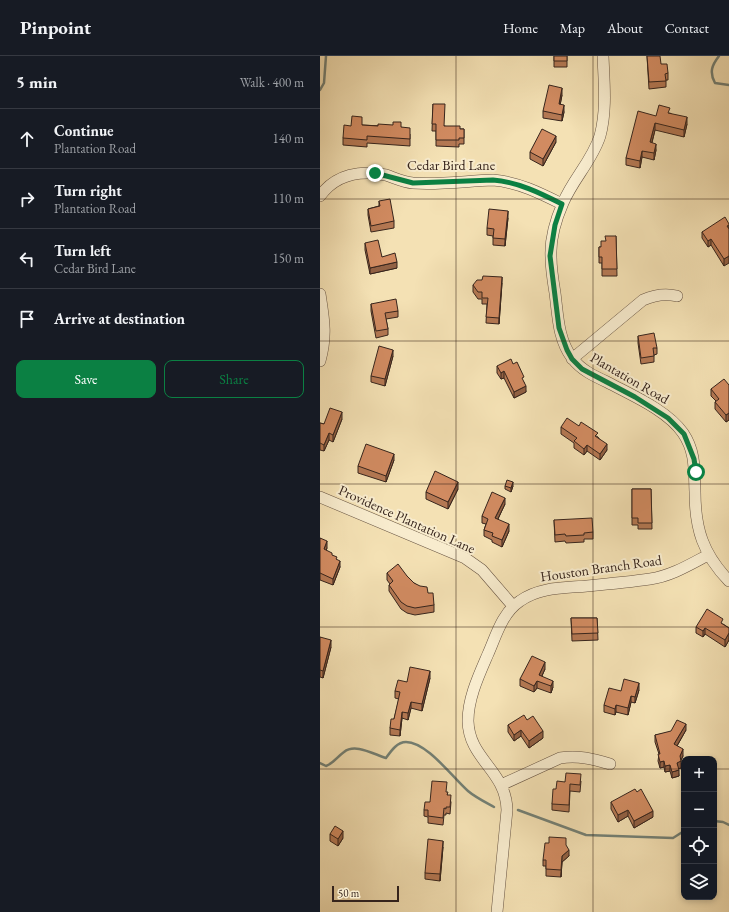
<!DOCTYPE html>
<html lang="en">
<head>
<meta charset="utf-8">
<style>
	:root { --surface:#171b24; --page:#20242c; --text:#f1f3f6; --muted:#9ea1a6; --line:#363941; --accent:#0b8043 }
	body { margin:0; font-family:"EB Garamond",serif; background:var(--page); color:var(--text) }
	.controls { position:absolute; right:12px; bottom:12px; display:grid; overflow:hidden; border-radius:8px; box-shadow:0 2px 6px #0003 }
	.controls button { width:36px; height:36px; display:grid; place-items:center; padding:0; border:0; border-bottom:1px solid var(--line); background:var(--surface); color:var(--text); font:20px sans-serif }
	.scale { position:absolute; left:12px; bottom:10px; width:67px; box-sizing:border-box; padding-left:4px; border:2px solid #36241c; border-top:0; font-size:11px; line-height:14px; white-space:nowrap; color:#36241c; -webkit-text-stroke:3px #f8ecce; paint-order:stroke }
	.stop { position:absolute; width:12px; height:12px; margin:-9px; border:3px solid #0b8043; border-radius:50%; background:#fff }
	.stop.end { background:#0b8043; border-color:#fff; box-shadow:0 1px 4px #0008 }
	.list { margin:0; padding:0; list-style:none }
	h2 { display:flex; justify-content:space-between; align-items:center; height:52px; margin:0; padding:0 16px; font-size:17px }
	h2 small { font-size:13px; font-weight:400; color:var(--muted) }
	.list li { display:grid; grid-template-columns:26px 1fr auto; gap:12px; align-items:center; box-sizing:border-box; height:60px; padding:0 16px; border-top:1px solid var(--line) }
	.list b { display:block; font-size:15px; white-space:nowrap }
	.list p { margin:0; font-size:13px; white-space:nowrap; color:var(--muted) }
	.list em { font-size:13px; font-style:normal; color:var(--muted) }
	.actions { display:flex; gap:8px; padding:12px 16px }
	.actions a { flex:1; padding:9px 0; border:1px solid var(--accent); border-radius:8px; text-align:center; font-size:14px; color:var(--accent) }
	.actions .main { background:var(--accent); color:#fff }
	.icon { flex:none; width:22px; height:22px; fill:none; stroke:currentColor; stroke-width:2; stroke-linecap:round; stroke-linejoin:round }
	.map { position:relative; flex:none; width:409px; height:856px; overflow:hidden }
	header { display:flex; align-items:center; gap:24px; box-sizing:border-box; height:56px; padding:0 20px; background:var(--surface); border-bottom:1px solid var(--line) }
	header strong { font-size:19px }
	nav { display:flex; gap:22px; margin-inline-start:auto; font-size:14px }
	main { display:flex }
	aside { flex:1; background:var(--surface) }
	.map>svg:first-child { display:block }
</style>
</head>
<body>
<header>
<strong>Pinpoint</strong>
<nav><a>Home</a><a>Map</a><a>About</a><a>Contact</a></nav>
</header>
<main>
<aside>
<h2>5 min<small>Walk · 400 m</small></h2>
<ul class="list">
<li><svg class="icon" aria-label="ahead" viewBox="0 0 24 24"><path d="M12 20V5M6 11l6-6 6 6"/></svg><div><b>Continue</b><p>Plantation Road</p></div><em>140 m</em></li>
<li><svg class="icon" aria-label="right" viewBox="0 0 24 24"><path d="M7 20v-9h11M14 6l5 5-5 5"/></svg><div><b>Turn right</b><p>Plantation Road</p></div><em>110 m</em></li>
<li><svg class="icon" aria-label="left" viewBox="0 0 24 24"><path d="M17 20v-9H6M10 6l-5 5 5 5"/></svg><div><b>Turn left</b><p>Cedar Bird Lane</p></div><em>150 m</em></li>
<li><svg class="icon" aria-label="arrive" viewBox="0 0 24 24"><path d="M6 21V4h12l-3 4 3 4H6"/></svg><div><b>Arrive at destination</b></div></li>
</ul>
<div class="actions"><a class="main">Save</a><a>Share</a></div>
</aside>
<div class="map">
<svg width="409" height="856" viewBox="0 0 409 856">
	<rect width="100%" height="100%" fill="#f4e1b4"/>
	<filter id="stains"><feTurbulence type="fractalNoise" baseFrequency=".005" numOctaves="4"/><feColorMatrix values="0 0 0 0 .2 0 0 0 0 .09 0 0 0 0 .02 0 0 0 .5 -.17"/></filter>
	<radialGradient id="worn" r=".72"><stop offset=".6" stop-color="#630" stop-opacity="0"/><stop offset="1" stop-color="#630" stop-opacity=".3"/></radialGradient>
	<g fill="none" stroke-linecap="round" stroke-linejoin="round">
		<path stroke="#738075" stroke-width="2.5" d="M 399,0 C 392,9 389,16 395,27 L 409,29
			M 0,34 L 4,27 L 6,0
			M 0,707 L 6,710 C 14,707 17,701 24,696 C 35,687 53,698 66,702 C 71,695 77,686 86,686 C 107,686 133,722 148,735 C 155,741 165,746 174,751
			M 198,754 L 266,779 L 353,782 L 364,775
			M 394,765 L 403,766 L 409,769"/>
		<defs>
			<path id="minor" d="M 283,0 C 284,26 287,54 280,80 C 272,105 253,123 243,147 C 236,163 230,183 231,201 C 231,213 233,225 235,237 C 238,260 238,283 252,302 C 261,314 274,320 287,326 C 311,339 347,354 363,377 C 376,396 374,415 375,436 C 375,473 383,498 409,525
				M 0,140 C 16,118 41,114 66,119 C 75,122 83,126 93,127 C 119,129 146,125 173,124 C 198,126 220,137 242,148
				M 0,238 C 4,264 7,279 0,305
				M 252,303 L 323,244 C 334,239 345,237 357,240
				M 0,441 L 145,502 L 162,514 L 193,550
				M 181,729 L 240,702 C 258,699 273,703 290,708
				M 177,856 L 187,754 C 186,714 149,704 148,665 C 148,642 159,619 168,598 C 176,580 182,557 200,545 C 219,531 244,532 267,530 C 288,528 309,526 330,523 C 351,520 369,509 388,499"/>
		</defs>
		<use href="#minor" stroke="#665342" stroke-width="12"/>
		<use href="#minor" stroke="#f8ecce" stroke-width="11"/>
	</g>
	<path fill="#b47853" stroke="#36241c" d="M 234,0 L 247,0 L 247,11 L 234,11 Z
		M 327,0 L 341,8 L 348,17 L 348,24 L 346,24 L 346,31 L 329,33 Z
		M 242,39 L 240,49 L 244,56 L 242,65 L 223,62 L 223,55 Z
		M 113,48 L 124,70 L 140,73 L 144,73 L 144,88 L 139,88 L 139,91 L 116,90 L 116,75 L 112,75 Z
		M 350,57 L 367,68 L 364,81 L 335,74 L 332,87 L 336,94 L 334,104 L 322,101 L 320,112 L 306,109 L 306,102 L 336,60 Z
		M 42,69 L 81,71 L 90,78 L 90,90 L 47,87 L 47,91 L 23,89 L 23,82 L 31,70 Z
		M 236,86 L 223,110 L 210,103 L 210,96 Z
		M 59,145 L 74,165 L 74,172 L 51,176 L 48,159 L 48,153 L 59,150 Z
		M 188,162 L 185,190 L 173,189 L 173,180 L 167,179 L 167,172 Z
		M 409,168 L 404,210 L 391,189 L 388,191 L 382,182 L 382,176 Z
		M 296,180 L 297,220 L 282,220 L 282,207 L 279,207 L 279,191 L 281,191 L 286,185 Z
		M 45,187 L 62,201 L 77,212 L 50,218 L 45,194 Z
		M 182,227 L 179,268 L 166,267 L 167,248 L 162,248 L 162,243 L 158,243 L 153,236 L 153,229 Z
		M 51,248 L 78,255 L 78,261 L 66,263 L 68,273 L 68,279 L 56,282 L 51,255 Z
		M 318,280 L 337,292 L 337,298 L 334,299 L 334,306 L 321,308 L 318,287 Z
		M 73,300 L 65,330 L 51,326 L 51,320 Z
		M 177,310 L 204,326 L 206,336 L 194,342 L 184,322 L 181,323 L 177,317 Z
		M 409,329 L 409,364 L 406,366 L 395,353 L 395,346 L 396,345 L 391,340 L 391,333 Z
		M 22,363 L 13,386 L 9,384 L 4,395 L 0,394 L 0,367 L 4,368 Z
		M 259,370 L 278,381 L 287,394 L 280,404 L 267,395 L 264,399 L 254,392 L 254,387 L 241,378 L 241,371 Z
		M 74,404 L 66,426 L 38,417 L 38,410 Z
		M 185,430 L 193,430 L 191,436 L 185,433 Z
		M 138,433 L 128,453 L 106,443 L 106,436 Z
		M 312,433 L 331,433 L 332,473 L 318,473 L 318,469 L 312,469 Z
		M 185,448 L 178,463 L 189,475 L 182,491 L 172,486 L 172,484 L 164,480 L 164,474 L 166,468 L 162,467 L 162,460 Z
		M 234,464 L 273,476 L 273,483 L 264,483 L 264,486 L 246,487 L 245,485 L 235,486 Z
		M 0,482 L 7,492 L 6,494 L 17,504 L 20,511 L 13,529 L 0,524 Z
		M 67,517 L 87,520 L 94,527 L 108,537 L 114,549 L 114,556 L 95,559 L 87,557 L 81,553 L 69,535 L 69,529 L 70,528 L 67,524 Z
		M 251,562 L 277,562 L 278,584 L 252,585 Z
		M 403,568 L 409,572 L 409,584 L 405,591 L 385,578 L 383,581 L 376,577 L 376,571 Z
		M 0,581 L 11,591 L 3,622 L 0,621 Z
		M 225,613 L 222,620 L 233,631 L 231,637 L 217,632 L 214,636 L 200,630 L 200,623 Z
		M 110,622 L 102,655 L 91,652 L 88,664 L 82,662 L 80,680 L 70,679 L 70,672 L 74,663 L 79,643 L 75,642 L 75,635 L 87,626 Z
		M 319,634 L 315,647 L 311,646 L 308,659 L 296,656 L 295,659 L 284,656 L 284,649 L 301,635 Z
		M 207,664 L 223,682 L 209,692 L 201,680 L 194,685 L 188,676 L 188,669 Z
		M 366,674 L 357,690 L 363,700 L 361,704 L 361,712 L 358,713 L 359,720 L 352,722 L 350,715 L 345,716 L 344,711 L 340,712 L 338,705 L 339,698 L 335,686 L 335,679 Z
		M 261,725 L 260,736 L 250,735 L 249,756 L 232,754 L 232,748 L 236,733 L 245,726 Z
		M 126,736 L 131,746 L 130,758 L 126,757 L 126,759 L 124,759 L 123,769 L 108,767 L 108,761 L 104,760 L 104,754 L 110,746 Z
		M 291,746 L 333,761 L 314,772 L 308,760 L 298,766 L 291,753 Z
		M 10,778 L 23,782 L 18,790 L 10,785 Z
		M 246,790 L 249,800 L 242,806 L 241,821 L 226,820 L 226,810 L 223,810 L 223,804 Z
		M 123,791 L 120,825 L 105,823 L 105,817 Z"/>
	<path fill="#926144" stroke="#36241c" d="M 242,32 L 242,39 L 239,55 L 239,48 Z
		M 244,49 L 244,56 L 242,65 L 242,59 Z
		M 367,61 L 367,68 L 364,81 L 364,74 Z
		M 335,67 L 335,74 L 330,93 L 330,86 Z
		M 236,80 L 236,86 L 223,110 L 223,103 Z
		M 336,88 L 336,94 L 334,104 L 334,97 Z
		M 322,95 L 322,101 L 320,112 L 320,105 Z
		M 188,155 L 188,162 L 185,190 L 185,183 Z
		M 391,183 L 391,189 L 388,191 L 388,185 Z
		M 409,200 L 409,207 L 404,210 L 404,203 Z
		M 77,206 L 77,212 L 50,218 L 50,212 Z
		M 182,221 L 182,227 L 179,268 L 179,262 Z
		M 73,294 L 73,300 L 65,330 L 65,323 Z
		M 184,315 L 184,322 L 181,323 L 181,317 Z
		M 206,330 L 206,336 L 194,342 L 194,336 Z
		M 22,356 L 22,363 L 13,386 L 13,379 Z
		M 409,357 L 409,364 L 406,366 L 406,359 Z
		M 9,377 L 9,384 L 4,395 L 4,389 Z
		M 287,388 L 287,394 L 280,404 L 280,398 Z
		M 267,389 L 267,395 L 264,399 L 264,393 Z
		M 74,398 L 74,404 L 66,426 L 66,420 Z
		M 138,426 L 138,433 L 128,453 L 128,446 Z
		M 193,426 L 193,430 L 191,436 L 191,432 Z
		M 185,442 L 185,448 L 175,469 L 175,462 Z
		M 189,468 L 189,475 L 182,491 L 182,484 Z
		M 7,485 L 7,492 L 4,500 L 4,493 Z
		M 20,505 L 20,511 L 13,529 L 13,523 Z
		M 385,572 L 385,578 L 383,581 L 383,575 Z
		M 409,577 L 409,584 L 405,591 L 405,584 Z
		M 11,584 L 11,591 L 3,622 L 3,615 Z
		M 225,606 L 225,613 L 219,626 L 219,619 Z
		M 110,615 L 110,622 L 102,655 L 102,648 Z
		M 217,625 L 217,632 L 214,636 L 214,630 Z
		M 233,625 L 233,631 L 231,637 L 231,630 Z
		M 319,627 L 319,634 L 315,647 L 315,641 Z
		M 311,640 L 311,646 L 308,659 L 308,652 Z
		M 91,646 L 91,652 L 88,664 L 88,657 Z
		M 296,649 L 296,656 L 295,659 L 295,653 Z
		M 82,656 L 82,662 L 80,680 L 80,674 Z
		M 366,668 L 366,674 L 354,695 L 354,688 Z
		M 201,674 L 201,680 L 194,685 L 194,679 Z
		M 223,675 L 223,682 L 209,692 L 209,685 Z
		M 363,693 L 363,700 L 360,706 L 361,705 L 361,712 L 357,713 L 357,707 Z
		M 344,705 L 344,711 L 340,712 L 340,706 Z
		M 350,709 L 350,715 L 345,716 L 345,710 Z
		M 359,714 L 359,720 L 352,722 L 352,716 Z
		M 308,754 L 308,760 L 298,766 L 298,759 Z
		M 333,755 L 333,761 L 314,772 L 314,765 Z
		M 23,775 L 23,782 L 18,790 L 18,783 Z
		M 123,785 L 123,791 L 120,825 L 120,818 Z
		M 249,794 L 249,800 L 242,806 L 241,821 L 242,800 Z"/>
	<path fill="#d18b61" stroke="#36241c" d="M 234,0 L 247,0 L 247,5 L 234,5 Z
		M 327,0 L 340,0 L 341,8 L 347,8 L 348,17 L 345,18 L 346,25 L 329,26 Z
		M 229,29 L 242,32 L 239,48 L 244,49 L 242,59 L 223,55 Z
		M 113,48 L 125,48 L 124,70 L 140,70 L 140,73 L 144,73 L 144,82 L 139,82 L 139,84 L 116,84 L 116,68 L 112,68 Z
		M 339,49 L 350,52 L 348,57 L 367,61 L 364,74 L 335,67 L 330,86 L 336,88 L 334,97 L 322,95 L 320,105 L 306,102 L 318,55 L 336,60 Z
		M 32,60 L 42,61 L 42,69 L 58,70 L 58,68 L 73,69 L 73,66 L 81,66 L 81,71 L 90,72 L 90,83 L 47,80 L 47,84 L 23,82 L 24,69 L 31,70 Z
		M 222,73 L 236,80 L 223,103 L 210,96 Z
		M 70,143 L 74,165 L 51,170 L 48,153 L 60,150 L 59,145 Z
		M 169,153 L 188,155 L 185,183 L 173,182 L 174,173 L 167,172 Z
		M 405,161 L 409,168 L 409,169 L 407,170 L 409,173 L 409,200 L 404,203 L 391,183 L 388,185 L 382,176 Z
		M 285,180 L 296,180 L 297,213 L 282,213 L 282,201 L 279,201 L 279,191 L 281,191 L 281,185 L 286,185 Z
		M 58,184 L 62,201 L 75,197 L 77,206 L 50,212 L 45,187 Z
		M 163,220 L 182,221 L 179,262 L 166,261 L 168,242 L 162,242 L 162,236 L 158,236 L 153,229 L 157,224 L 162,224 Z
		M 76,243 L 78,255 L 65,257 L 68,273 L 56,275 L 51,248 Z
		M 334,277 L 337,292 L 333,292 L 334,300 L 321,302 L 318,280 Z
		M 59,290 L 73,294 L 65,323 L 51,320 Z
		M 191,303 L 193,308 L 197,306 L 204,321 L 202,322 L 206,330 L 194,336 L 184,315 L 181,317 L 177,310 Z
		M 404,323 L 409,329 L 409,357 L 406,359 L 395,346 L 399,343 L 391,333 Z
		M 10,352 L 22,356 L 13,379 L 9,377 L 4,389 L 0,387 L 0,367 L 4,368 Z
		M 247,362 L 259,370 L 261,366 L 278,377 L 275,380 L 287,388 L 280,398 L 267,389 L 264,393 L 254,385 L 257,382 L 241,371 Z
		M 46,388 L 74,398 L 66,420 L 38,410 Z
		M 115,415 L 138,426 L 128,446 L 106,436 Z
		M 187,424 L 193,426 L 191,432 L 185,430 Z
		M 312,433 L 331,433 L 332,467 L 318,467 L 318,462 L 312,462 Z
		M 172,436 L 185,442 L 175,462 L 189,468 L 182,484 L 172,480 L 173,477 L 164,474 L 168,463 L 162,460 Z
		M 272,462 L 273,476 L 264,477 L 264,479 L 246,480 L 245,478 L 235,479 L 234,464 Z
		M 0,482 L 7,485 L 4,493 L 12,497 L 12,499 L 17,501 L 16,503 L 20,505 L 13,523 L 0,517 Z
		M 78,508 L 87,520 L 94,527 L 100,530 L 107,531 L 108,537 L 113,537 L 114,549 L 95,552 L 87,550 L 81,546 L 69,529 L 73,525 L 67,517 Z
		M 387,553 L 403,563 L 401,567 L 409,572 L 409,577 L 405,584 L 385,572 L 383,575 L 376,571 Z
		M 251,562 L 277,562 L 278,577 L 252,578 Z
		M 0,581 L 11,584 L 3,615 L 0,614 Z
		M 212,600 L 225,606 L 219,619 L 233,625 L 231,630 L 217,625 L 214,630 L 200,623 Z
		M 90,611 L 110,615 L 102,648 L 91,646 L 88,657 L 82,656 L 80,674 L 70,672 L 71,663 L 74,663 L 80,636 L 75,635 L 78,624 L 87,626 Z
		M 304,623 L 319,627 L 315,641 L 311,640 L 308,652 L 296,649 L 295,653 L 284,649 L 289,632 L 301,635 Z
		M 204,659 L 207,664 L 213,660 L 223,675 L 209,685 L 201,674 L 194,679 L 188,669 Z
		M 357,664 L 366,668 L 354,688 L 363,693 L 360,700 L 361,705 L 357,707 L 359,714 L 352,716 L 350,709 L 345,710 L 344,705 L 340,706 L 338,698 L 340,698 L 335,679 L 351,675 Z
		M 246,717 L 261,718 L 260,729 L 250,728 L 249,749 L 232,748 L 233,733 L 236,733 L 237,725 L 245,726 Z
		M 112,725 L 127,726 L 126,736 L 128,736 L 127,739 L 131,739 L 130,751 L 126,751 L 126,753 L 124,752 L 123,762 L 108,760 L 108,754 L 104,754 L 105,746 L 110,746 Z
		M 315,733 L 317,736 L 321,733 L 333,755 L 314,765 L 308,754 L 298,759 L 291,746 Z
		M 15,770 L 23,775 L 18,783 L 10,778 Z
		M 229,781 L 246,782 L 246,789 L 249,794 L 242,800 L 241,814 L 226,813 L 226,804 L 223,804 L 225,787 L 229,787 Z
		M 108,783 L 123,785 L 120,818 L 105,817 Z"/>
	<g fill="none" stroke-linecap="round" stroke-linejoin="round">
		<path stroke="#0b8043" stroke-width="5" d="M 55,117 L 93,127 L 173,124 C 198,126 220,137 242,148 L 235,169 L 230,200 L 239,272 L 247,294 L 252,303 L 262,313 L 315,341 L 348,362 L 364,378 L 374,403 L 376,416"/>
	</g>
	<path fill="none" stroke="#36241c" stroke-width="1" stroke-opacity="0.55" d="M 136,0 L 136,856M 273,0 L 273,856M 0,143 L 409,143M 0,285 L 409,285M 0,428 L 409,428M 0,571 L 409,571M 0,713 L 364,713M 394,713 L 409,713"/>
	<g text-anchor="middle" stroke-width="4" stroke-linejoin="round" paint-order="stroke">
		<g font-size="14" fill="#36241c" stroke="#f8ecce">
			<text x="131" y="114">Cedar Bird Lane</text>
			<text transform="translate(310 322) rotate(30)" y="5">Plantation Road</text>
			<text transform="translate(87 463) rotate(24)" y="5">Providence Plantation Lane</text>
			<text transform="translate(281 512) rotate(-8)" y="5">Houston Branch Road</text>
		</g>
	</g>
	<rect width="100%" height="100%" filter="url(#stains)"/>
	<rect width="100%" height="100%" fill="url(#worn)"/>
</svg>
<div class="controls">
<button>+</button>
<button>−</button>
<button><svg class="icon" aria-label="locate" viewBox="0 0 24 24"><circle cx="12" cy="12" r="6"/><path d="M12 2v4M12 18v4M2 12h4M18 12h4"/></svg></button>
<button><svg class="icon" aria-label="layers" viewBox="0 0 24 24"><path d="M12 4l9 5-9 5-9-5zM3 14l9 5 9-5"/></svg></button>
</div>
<div class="scale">50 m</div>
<div class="stop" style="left:376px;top:416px"></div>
<div class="stop end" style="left:55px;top:117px"></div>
</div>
</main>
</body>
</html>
